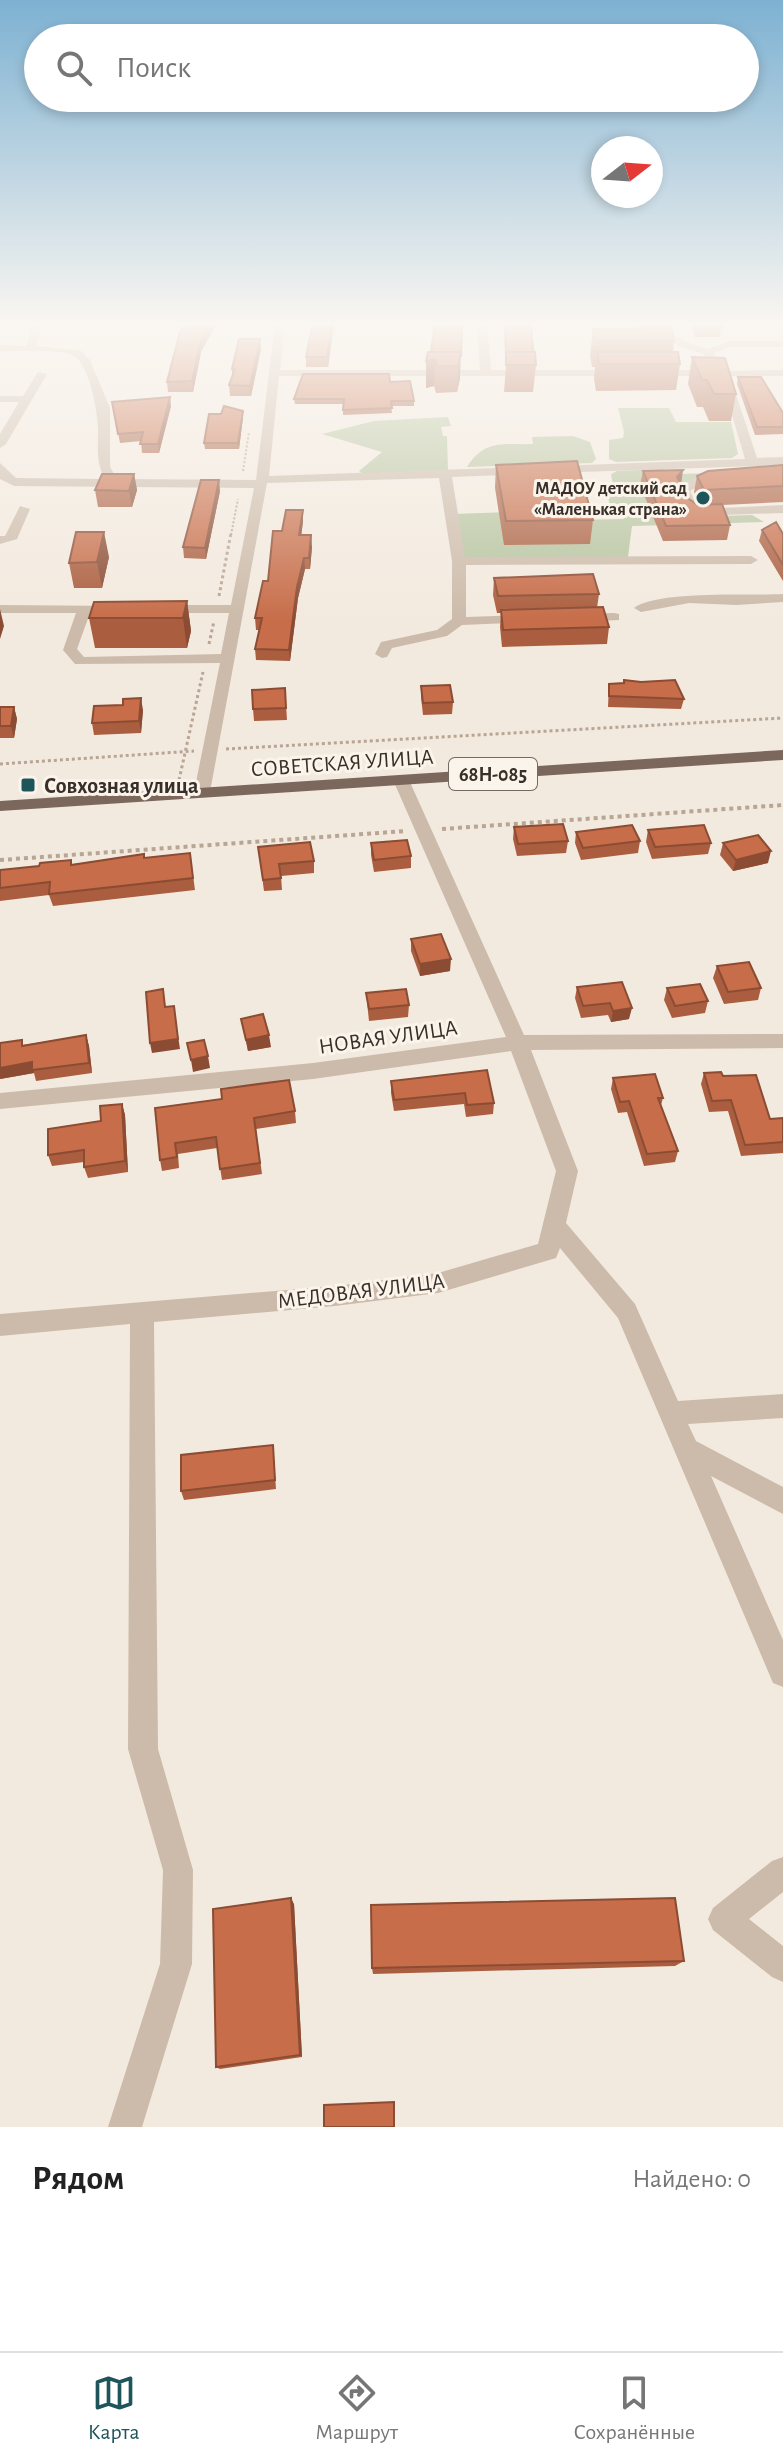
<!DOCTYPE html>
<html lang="ru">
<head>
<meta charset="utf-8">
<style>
	:root { --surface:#fff; --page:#f6f6f6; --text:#222; --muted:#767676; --line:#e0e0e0; --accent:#1e555b }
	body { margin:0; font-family:"Alegreya Sans",sans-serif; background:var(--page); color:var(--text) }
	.compass { position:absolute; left:591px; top:136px; width:72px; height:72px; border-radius:50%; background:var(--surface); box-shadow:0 4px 12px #0003; rotate:73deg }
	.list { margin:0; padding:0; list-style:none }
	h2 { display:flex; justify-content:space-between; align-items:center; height:104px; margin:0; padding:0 32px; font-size:34px }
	h2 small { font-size:26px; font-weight:400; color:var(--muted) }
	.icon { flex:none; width:44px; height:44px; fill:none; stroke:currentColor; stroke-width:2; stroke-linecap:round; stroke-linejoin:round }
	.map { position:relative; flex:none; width:783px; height:2127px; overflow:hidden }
	.search { position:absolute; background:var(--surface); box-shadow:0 4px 12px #0003; left:24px; right:24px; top:24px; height:88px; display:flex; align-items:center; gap:20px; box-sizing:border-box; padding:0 28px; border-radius:44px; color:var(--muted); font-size:30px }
	.sheet { height:224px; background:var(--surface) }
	nav { display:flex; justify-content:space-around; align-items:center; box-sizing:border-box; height:112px; border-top:2px solid var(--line); background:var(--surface); font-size:22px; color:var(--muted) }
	nav a { display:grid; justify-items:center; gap:4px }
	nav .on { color:var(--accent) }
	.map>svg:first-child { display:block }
</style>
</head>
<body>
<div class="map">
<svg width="783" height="2127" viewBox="0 0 783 2127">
	<rect width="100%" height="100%" fill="#f3eadf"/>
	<path fill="#b5c39e" d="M 618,408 L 669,408 L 676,422 L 731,422 L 738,454 L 732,458 L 616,462 L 609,459 L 609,440 L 623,438 L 624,432 Z
		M 448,417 L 451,426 L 441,427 L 443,436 L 447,436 L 448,470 L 363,474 L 359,471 L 382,452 L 322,434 L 374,421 Z
		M 573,436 L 590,442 L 596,459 L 592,463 L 467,467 C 485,439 503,445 533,444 L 532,437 Z
		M 662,469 L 676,474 L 715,473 L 678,489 L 691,517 L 752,515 L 764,522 L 632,526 L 628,557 L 463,558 L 453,514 L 572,510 L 577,520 L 624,519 L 621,507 L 610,507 L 607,491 L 614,491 L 611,474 L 617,471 Z"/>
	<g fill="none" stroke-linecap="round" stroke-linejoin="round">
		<path stroke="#b8a594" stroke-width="2" stroke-dasharray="2 2" stroke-linecap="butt" d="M 243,471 L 249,432
			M 231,535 L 238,499"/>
		<path stroke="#b8a594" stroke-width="3" stroke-dasharray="3 3" stroke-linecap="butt" d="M 219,596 L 231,533
			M 209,644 L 214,621
			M 226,749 L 783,718
			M 0,764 L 194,751
			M 179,780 L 203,672"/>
		<path stroke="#b8a594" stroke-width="4" stroke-dasharray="4 4" stroke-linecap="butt" d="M 442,829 L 783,805
			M 0,860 L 406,831"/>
		<path fill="#cba" fill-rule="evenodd" d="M 34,323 L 44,323 L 36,346 L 81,351 L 90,360 L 110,408 L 110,467 L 117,479 L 256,480 L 275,323 L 285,323 L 280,370 L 480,370 L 477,323 L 487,323 L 491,370 L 619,370 L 624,373 L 619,376 L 279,376 L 269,476 L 523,467 L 527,468 L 527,474 L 452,477 L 465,557 L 751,556 L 758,560 L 751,564 L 466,565 L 466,617 L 528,615 L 533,616 L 533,622 L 462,625 L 447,636 L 392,648 L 387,657 L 382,658 L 375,654 L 381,642 L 437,630 L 452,619 L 452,561 L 439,478 L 267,483 L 210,792 L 202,797 L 196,796 L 194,792 L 220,663 L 75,664 L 63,650 L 76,613 L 0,613 L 0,605 L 121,606 L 123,609 L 116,613 L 90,613 L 77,649 L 84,657 L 221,654 L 229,613 L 160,613 L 153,609 L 160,605 L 231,605 L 254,488 L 14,486 L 0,479 L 0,463 L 16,478 L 105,479 C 96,463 98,449 98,431 C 98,414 90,365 74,356 C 59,348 18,352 0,351 L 0,345 L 26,346 Z
			M 661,323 L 671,323 L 673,334 L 688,343 L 708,349 L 729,341 L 783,341 L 783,347 L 730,347 L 714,353 L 721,371 L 783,370 L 783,376 L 730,376 L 757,458 L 783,457 L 783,465 L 551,473 L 549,470 L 555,466 L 745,459 L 721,378 L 722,376 L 651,376 L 646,373 L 651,370 L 709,370 L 703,354 L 680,347 L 664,337 Z
			M 38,372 L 47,374 L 6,444 L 0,448 L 0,434 L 19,402 L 0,402 L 0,396 L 23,396 Z
			M 723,474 L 727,475 L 727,481 L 704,483 L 690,491 L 699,509 L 783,505 L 783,513 L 691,516 L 677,490 L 679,487 L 697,477 Z
			M 20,506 L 30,509 L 17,539 L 0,544 L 0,536 L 5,536 Z
			M 783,594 L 783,602 L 736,605 L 689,603 L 641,612 L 634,608 C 658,590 749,596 783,594 Z
			M 614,613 L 619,614 L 619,620 L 579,622 L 572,618 L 579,614 Z
			M 401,775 L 409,780 L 524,1035 L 783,1034 L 783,1048 L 531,1050 L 578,1171 L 566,1223 L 635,1304 L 678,1401 L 783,1394 L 783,1418 L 688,1424 L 696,1441 L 783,1487 L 783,1514 L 711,1476 L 783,1640 L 783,1687 L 773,1683 L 618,1318 L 560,1248 L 556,1258 L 438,1293 L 335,1306 L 154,1322 L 158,1749 L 193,1870 L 192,1964 L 142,2127 L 108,2127 L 160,1964 L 163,1870 L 128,1749 L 130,1324 L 0,1336 L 0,1314 L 335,1286 L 438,1273 L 538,1244 L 556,1171 L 511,1051 L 313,1079 L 0,1109 L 0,1093 L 313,1063 L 506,1037 L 393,780 Z
			M 783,1857 L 783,1892 L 749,1919 L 783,1946 L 783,1982 L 772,1977 L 713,1930 L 708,1919 L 713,1908 L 772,1861 Z"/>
		<path fill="#7b675b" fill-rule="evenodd" d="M 783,750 L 783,760 L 0,811 L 0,801 Z"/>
	</g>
	<path fill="#ab5e3f" d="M 312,323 L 334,323 L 328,367 L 306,367 L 306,357 L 311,332 Z
		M 462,323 L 460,367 L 457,392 L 436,393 L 434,386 L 426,388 L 431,352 Z
		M 504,323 L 531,323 L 536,365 L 533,392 L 504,392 L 506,367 Z
		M 637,323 L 670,323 L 674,341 L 673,352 L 680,364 L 676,390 L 596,391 L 594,379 L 595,367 L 592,367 L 590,355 L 593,329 L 639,329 Z
		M 690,323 L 721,323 L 720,337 L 695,337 Z
		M 260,339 L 261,349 L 251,396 L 230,396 L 229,385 L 232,376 L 232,369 Z
		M 201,352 L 193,392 L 168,392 L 167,382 Z
		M 692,357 L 736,394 L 731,421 L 709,421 L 703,407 L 697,407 L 688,384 Z
		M 738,377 L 783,413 L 783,434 L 755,435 L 737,384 Z
		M 390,382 L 414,401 L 414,406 L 391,406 L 392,413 L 343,415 L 343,404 L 295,404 L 294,399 Z
		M 112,402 L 171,406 L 159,453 L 142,453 L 141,441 L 120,443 Z
		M 243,411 L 243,417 L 239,449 L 205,449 L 204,443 L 221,414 Z
		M 496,465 L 593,520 L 590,544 L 504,545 L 495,488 Z
		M 783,465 L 783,502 L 722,505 L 730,525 L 727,540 L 663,541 L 640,485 L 643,471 L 681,484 L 689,499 L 698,505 L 700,505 L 694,492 L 697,476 Z
		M 134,474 L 137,490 L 132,507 L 98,507 L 95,490 Z
		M 220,491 L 206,559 L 184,558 L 183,547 Z
		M 303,510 L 303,521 L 301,535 L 312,547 L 310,569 L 305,569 L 298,598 L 290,661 L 256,660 L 255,649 L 259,630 L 256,630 L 255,618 L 268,581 L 282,531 Z
		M 762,530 L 783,534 L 783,581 L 759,541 Z
		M 109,557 L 102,588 L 74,588 L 69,563 Z
		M 494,578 L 599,594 L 597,608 L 609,627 L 607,644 L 502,647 L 500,627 L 501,613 L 497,613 L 493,595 Z
		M 187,601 L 191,631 L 187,648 L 95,648 L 89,618 Z
		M 624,680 L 684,699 L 681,709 L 608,707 L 609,684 L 623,683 Z
		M 421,686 L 453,702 L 452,714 L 423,715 L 421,697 Z
		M 285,688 L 287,720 L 254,721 L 253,709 Z
		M 123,705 L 143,710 L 141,733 L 94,735 L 92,723 Z
		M 0,707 L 14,707 L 17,719 L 14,738 L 0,738 Z
		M 514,827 L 568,841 L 566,853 L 517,856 L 513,839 Z
		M 648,830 L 711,843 L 708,854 L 652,859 L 646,842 Z
		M 576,832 L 640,841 L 638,853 L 581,860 L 575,843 Z
		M 371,843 L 411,856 L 411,868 L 374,872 L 371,855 Z
		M 723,843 L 768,863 L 733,871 L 720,855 Z
		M 258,847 L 314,861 L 314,873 L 281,876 L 282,890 L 264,891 Z
		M 190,853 L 195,890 L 53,906 L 49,895 L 0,901 L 0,870 L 145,858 Z
		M 411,939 L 450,971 L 420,976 L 411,951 Z
		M 717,966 L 761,988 L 758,1000 L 724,1004 L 713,978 Z
		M 622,982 L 629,1019 L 611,1022 L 608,1015 L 581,1018 L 575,998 L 577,987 Z
		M 667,988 L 708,1001 L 705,1013 L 672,1018 L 664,1000 Z
		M 366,993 L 409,1005 L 408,1017 L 369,1021 Z
		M 241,1019 L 271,1047 L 248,1051 Z
		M 86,1035 L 89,1046 L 92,1073 L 36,1081 L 34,1073 L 0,1079 L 22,1040 L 23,1045 Z
		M 487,1070 L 494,1103 L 493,1114 L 466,1117 L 464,1104 L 394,1111 L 391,1093 L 391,1081 Z
		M 704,1073 L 723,1076 L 770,1119 L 783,1118 L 783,1153 L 741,1156 L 728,1111 L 709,1112 L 701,1084 Z
		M 613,1078 L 663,1098 L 661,1105 L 678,1151 L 675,1162 L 644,1166 L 627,1112 L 618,1113 L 611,1089 Z
		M 122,1104 L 125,1115 L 128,1172 L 88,1178 L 84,1167 L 84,1162 L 52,1166 L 48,1155 L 101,1121 Z
		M 155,1108 L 295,1111 L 296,1123 L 256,1129 L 262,1174 L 222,1180 L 217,1148 L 178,1154 L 179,1168 L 162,1171 L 160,1160 Z
		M 273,1445 L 276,1489 L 184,1500 L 181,1491 Z
		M 294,1904 L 302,2057 L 220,2069 L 216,2067 Z
		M 684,1961 L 675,1966 L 373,1974 L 372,1968 Z"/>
	<path fill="#8b4c33" d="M 210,323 L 217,323 L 201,352 L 193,392 L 192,381 L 200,342 Z
		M 332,323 L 334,323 L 328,367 L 327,357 Z
		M 260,339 L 261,349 L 251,396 L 250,386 Z
		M 461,352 L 460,379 L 457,392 L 458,366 Z
		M 435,359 L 434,386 L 426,388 L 426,361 Z
		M 170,397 L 171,406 L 159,453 L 158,444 Z
		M 243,411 L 243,417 L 239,449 L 238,443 Z
		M 683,470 L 681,485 L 677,477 Z
		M 134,474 L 137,490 L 132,507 L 129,491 Z
		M 219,480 L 220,491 L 206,559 L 205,548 Z
		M 303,510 L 303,521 L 300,547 L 299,535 Z
		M 104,532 L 109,557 L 102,588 L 97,562 Z
		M 311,535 L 312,547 L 310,569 L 309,558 Z
		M 304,558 L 305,569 L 298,598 L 290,661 L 289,650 L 297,587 Z
		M 187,601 L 191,631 L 187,648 L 183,618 Z
		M 0,609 L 4,626 L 0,639 Z
		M 141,698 L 143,710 L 141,733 L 139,721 Z
		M 14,707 L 17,719 L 14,738 L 11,726 Z
		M 771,851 L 768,863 L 733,871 L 736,860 Z
		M 451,959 L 450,971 L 420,976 L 420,964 Z
		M 632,1008 L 629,1019 L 611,1022 L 613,1011 Z
		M 175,1016 L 180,1049 L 152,1053 L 150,1043 Z
		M 86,1035 L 89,1046 L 92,1073 L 89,1063 Z
		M 269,1035 L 271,1047 L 248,1051 L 246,1040 Z
		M 208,1056 L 210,1068 L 193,1072 L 191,1060 Z
		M 32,1062 L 34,1073 L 0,1079 L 0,1068 Z
		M 122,1104 L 125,1115 L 128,1172 L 125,1161 Z
		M 291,1898 L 294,1904 L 302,2057 L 300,2055 Z"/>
	<path fill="#c76d49" stroke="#8b4c33" stroke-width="2" d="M 188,323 L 210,323 L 200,342 L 192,381 L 167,382 L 180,332 Z
		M 312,323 L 332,323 L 327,357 L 306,357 L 311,332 Z
		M 435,323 L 462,323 L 461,357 L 461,352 L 431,352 Z
		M 505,323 L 531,323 L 533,352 L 506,352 L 506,357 Z
		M 647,323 L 670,323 L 674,341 L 595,341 L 593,329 L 648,329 Z
		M 695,323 L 721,323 L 722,327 L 697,327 Z
		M 239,339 L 260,339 L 250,386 L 229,385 L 235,369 L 232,369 Z
		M 428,352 L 461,352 L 458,366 L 437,366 L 435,359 L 426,361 Z
		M 506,352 L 535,352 L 536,365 L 506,365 Z
		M 597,352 L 678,352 L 680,364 L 599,364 Z
		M 692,357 L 725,358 L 736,394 L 714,394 L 707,380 L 702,380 Z
		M 303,374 L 389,374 L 390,382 L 410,381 L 414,401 L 391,401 L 392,408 L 343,410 L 344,399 L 294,399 Z
		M 738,377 L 761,377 L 783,413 L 783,427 L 757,427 Z
		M 170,397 L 158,444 L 140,444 L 143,432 L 118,434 L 112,402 Z
		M 224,406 L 243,411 L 238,443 L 204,443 L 209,414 L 221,414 Z
		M 577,461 L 593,520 L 506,521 L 496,465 Z
		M 783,465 L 783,486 L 704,490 L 697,476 L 708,471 Z
		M 683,470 L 677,477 L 689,499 L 698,505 L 722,504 L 730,525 L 666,526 L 643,471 Z
		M 102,474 L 134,474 L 129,491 L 95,490 Z
		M 201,480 L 219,480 L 205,548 L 183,547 Z
		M 286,510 L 303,510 L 299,535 L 311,535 L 309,558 L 304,558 L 297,587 L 289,650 L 255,649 L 262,618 L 255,618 L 263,581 L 268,581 L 273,531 L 282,531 Z
		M 776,522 L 783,534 L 783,565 L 762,530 Z
		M 76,532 L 104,532 L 97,562 L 69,563 Z
		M 593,574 L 599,594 L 498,596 L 494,578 Z
		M 187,601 L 183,618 L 89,618 L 94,602 Z
		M 603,607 L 609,627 L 503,630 L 501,610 Z
		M 624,680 L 641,682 L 675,680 L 684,699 L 609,696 L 609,684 L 624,683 Z
		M 450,685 L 453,702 L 423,703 L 421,686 Z
		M 285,688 L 286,708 L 253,709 L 252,690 Z
		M 141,698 L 139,721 L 92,723 L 94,706 L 123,705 L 123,699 Z
		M 0,707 L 14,707 L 11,726 L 0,726 Z
		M 563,824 L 568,841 L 518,844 L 514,827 Z
		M 632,825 L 640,841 L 583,848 L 576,832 Z
		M 704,825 L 711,843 L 655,847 L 648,830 Z
		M 758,835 L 771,851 L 736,860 L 723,843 Z
		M 407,840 L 411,856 L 374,860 L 371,843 Z
		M 310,842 L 314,861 L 279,864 L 281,878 L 263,880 L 258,847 Z
		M 190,853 L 193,878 L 49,894 L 50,882 L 0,888 L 0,870 L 39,866 L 40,863 L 71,860 L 71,865 L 144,854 L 144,858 Z
		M 441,934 L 451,959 L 420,964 L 411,939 Z
		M 749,962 L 761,988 L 728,992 L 717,966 Z
		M 622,982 L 632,1008 L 613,1011 L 610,1003 L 583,1006 L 577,987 Z
		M 700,984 L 708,1001 L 675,1006 L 667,988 Z
		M 163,989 L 165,1007 L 174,1006 L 178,1039 L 150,1043 L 146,992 Z
		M 406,989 L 409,1005 L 369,1009 L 366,993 Z
		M 263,1014 L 269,1035 L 246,1040 L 241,1019 Z
		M 86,1035 L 89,1063 L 32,1070 L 32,1062 L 0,1068 L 0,1043 L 22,1040 L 22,1046 Z
		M 204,1040 L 208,1056 L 191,1060 L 187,1043 Z
		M 487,1070 L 494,1103 L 467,1105 L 465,1093 L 394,1100 L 391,1081 Z
		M 721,1072 L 723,1076 L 756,1075 L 770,1119 L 783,1118 L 783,1142 L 745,1145 L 731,1100 L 712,1101 L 704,1073 Z
		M 655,1074 L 663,1098 L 658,1098 L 678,1151 L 647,1154 L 629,1101 L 620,1102 L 613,1078 Z
		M 289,1080 L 295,1111 L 254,1118 L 260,1163 L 220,1169 L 216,1137 L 175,1143 L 177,1157 L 160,1160 L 155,1108 L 222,1099 L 221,1089 Z
		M 122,1104 L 125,1161 L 84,1167 L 84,1150 L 48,1155 L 48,1129 L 101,1121 L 100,1106 Z
		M 273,1445 L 275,1480 L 181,1491 L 181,1455 Z
		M 291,1898 L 300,2055 L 216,2067 L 213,1909 Z
		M 675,1898 L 684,1961 L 372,1968 L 371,1905 Z
		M 394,2102 L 394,2127 L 324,2127 L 324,2105 Z"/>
	<linearGradient id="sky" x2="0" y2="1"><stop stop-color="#7db1d2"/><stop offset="0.52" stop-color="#faf6f1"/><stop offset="1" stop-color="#faf6f1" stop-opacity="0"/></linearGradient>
	<rect width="783" height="621" fill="url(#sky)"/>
	<g fill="#1e555b" stroke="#faf4eb" stroke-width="3">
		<circle cx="703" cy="498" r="8"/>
		<rect x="20" y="777" width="16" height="16" rx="4"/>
	</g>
	<g text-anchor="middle" stroke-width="6" stroke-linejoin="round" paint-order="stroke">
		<g font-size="18" font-weight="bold" fill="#392f2a" stroke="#faf4eb" text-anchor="end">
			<text x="687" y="494">МАДОУ детский сад<tspan x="687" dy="21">«Маленькая страна»</tspan></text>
		</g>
		<rect fill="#faf4eb" stroke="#736a64" stroke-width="2" x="449" y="758" width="88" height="32" rx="6"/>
		<g font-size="20" font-weight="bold" fill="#392f2a">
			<text x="493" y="781">68Н-085</text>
		</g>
		<g font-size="22" fill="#392f2a" stroke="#faf4eb">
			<text transform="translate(342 762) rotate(-4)" y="8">СОВЕТСКАЯ УЛИЦА</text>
			<text transform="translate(388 1036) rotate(-8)" y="8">НОВАЯ УЛИЦА</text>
			<text transform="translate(361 1290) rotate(-7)" y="8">МЕДОВАЯ УЛИЦА</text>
		</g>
		<g font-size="22" font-weight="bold" fill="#392f2a" stroke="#faf4eb" text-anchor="start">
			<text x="44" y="793">Совхозная улица</text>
		</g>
	</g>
</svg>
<svg class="compass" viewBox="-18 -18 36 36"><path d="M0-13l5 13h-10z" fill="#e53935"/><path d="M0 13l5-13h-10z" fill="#767676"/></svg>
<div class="search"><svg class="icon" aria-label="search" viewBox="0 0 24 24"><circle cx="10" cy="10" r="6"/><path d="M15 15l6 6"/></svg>Поиск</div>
</div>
<section class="sheet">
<h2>Рядом<small>Найдено: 0</small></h2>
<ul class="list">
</ul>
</section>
<nav>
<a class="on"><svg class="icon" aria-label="map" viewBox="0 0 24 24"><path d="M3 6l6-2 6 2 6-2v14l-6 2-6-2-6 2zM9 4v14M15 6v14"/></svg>Карта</a>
<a><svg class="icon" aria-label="directions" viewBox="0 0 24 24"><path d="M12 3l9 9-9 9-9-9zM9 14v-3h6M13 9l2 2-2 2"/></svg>Маршрут</a>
<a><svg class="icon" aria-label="saved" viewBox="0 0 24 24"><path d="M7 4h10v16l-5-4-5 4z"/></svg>Сохранённые</a>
</nav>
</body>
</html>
